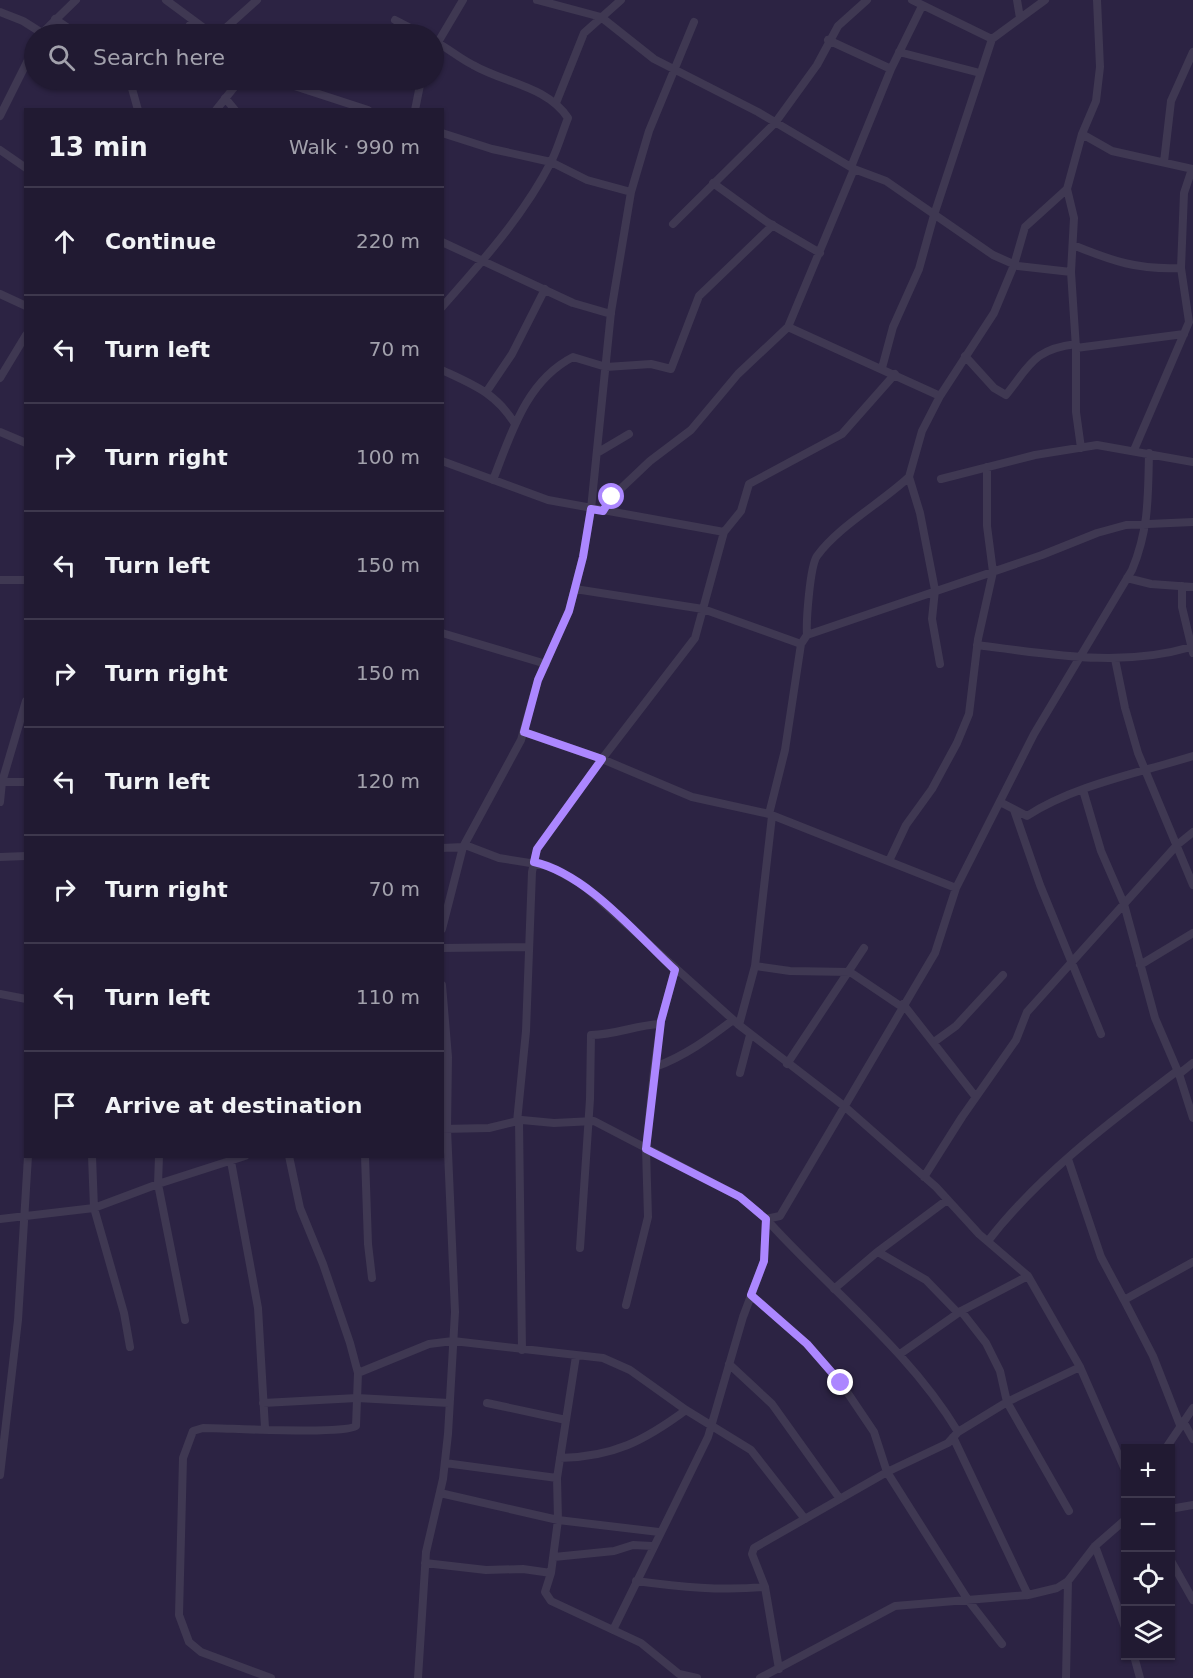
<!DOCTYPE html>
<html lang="en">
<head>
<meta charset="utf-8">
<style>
	:root { --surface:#211a32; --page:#2d273e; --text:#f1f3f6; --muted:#a2a1ac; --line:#3e384d }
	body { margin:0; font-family:"DejaVu Sans",sans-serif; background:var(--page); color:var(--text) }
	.controls { position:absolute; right:18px; bottom:18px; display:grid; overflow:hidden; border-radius:0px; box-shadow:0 2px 4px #0004 }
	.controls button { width:54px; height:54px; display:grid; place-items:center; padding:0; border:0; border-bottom:2px solid var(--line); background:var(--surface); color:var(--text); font:30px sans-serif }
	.stop { position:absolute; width:18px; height:18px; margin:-14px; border:4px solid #ac87ff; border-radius:50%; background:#fff }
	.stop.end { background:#ac87ff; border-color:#fff; box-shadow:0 2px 6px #0008 }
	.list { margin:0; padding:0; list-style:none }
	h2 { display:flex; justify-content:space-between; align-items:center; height:78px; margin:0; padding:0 24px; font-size:26px }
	h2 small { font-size:20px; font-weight:400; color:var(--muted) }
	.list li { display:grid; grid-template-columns:39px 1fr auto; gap:18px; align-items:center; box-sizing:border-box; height:108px; padding:0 24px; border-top:2px solid var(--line) }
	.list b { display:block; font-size:22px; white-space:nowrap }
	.list em { font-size:20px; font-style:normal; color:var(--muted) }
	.icon { flex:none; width:33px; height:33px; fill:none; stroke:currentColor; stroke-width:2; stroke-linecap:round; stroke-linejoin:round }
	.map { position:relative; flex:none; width:1193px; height:1678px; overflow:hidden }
	.search { position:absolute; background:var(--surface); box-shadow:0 2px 4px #0004; left:24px; top:24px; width:420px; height:66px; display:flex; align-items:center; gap:15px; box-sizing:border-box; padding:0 21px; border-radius:33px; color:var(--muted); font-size:22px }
	.panel { position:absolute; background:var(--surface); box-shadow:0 2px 4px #0004; left:24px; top:108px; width:420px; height:1050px; border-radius:0px }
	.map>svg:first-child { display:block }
</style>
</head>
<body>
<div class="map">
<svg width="1193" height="1678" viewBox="0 0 1193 1678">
	<rect width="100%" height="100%" fill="#2c2343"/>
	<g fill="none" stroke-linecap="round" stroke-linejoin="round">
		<path stroke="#3f3852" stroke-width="8" d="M 166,0 L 212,34
			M 537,0 L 601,17 L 654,59 L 758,112 L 854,169 L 886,181 L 993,255 L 1018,266 L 1071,272
			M 912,0 L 992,39
			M 1017,0 L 1020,18
			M 0,12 L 23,21 L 42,33
			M 55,19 L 77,34
			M 395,20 L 422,34
			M 41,34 L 76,0
			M 183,34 L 193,21
			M 219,34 L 257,0
			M 828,40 L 891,69
			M 434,41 C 448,48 459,58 473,65 C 504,83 547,86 568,118 C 562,133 558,148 551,162 C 524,215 481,263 442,307
			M 434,49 L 463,0
			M 899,52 L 980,73
			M 276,80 L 368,110
			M 225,98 L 235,110
			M 556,103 L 584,33 L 621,0
			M 138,110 L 131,85 L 139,80
			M 216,110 L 240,80
			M 415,110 L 421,80
			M 0,116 L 34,48
			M 442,133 L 492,149 L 551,162 L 587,180 L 631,192
			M 1082,134 L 1112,151 L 1193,169
			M 0,150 L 26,168
			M 1164,162 L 1171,101 L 1193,52
			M 851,167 L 891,69 L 922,6
			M 713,183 L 767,222 L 820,253
			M 1067,189 L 1074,218 L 1071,272 L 1076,348 L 1076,412 L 1081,448
			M 673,224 L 775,123 L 817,65 L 838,26 L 867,0
			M 442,242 L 573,303 L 611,314
			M 1073,245 C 1112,261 1138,270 1181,268
			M 0,294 L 26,306
			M 788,327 L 854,169
			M 1076,348 L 1184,334
			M 965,356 L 994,388 L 1006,395 C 1030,365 1034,349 1076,344
			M 882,368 L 893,327 L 919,269 L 934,215 L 992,39 L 1045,0
			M 442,370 C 474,385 496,393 515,424
			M 0,378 L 26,335
			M 487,391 L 512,354 L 545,289
			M 0,432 L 26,443
			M 1134,450 L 1189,322 L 1181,268 L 1184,193 L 1192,169
			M 597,453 L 629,434
			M 442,461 L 548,500 L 724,532 L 741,511 L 749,484 L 842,434 L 895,374
			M 941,479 L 1035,455 L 1097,445 L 1193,462
			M 493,480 C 511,434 526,381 573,357 L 606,367 L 651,364 L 671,369 L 699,296 L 773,225
			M 603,511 L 612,497 L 650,461 L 691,430 L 738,374 L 788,327 L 940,396
			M 1127,578 L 1151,584 L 1193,587
			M 0,580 L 26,580
			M 1182,586 L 1182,607 L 1193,653
			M 575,589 L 703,609 L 801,644
			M 442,633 L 546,664
			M 807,635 C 806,621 810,566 817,556 C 839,526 881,503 909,477
			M 977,645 C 1049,654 1120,668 1191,647
			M 1115,659 L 1125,708 L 1138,753 L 1193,885
			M 940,664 L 932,619 L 935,590 L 920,513 L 909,477 L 922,431 L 940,396 L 994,313 L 1014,265 L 1025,227 L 1067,189 L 1082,134 L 1096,101 L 1100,67 L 1097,0
			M 524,732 L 602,759 L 692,797 L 769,814 L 956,888
			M 0,782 L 26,782
			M 1083,790 L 1101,851 L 1124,904 L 1155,1018 L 1179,1074 L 1193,1118
			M 0,802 L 2,782 L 26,701
			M 1000,802 L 1027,816 C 1075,785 1139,773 1193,756
			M 1014,810 L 1040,885 L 1101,1034
			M 769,814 L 785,750 L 801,644 L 807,635 L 1042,555 L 1097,533 L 1126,525 L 1193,522
			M 465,845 L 499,858 L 549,866 L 583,885 L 739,1025 L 844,1106 L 936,1187 L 979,1234 L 1028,1276 L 1080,1367 L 1126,1472
			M 442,848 L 463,847
			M 0,857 L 26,856
			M 889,861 L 906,825 L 932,789 L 957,743 L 969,714 L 978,639 L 993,572 L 987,526 L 987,467
			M 442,929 L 463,847 L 521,740 L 538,680 L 569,611 L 583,557 L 591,509 L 611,312 L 631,192 L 649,131 L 694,22
			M 442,948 L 528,947
			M 1140,965 L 1193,933
			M 755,966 L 790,971 L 850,972 L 902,1007
			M 0,994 L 26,999
			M 903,1004 L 975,1096
			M 739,1025 L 755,966 L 772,816
			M 934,1042 L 956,1026 L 1003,975
			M 787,1064 L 864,948
			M 655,1067 C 685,1056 708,1039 733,1020
			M 740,1073 L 750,1035
			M 1179,1074 L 1193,1063
			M 519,1121 L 522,1350
			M 517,1122 L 526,1031 L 532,872 L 537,849 L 602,759 L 695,638 L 724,532
			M 442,1129 L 489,1128 L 522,1120 L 554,1123 L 594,1121 L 740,1197 L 766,1219 L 764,1261 L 743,1317 L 708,1437 L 613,1630
			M 92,1156 L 94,1208 L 124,1313 L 130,1347
			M 159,1156 L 158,1184 L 185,1320
			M 230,1156 L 258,1308 L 265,1428
			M 365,1156 L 368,1244 L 372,1278
			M 1068,1159 L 1101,1257 L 1124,1300
			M 924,1177 L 962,1117 L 1016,1040 L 1027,1012 L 1177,845 L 1193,832
			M 0,1219 L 94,1208 L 158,1184 L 245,1156
			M 988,1241 C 1040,1174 1110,1122 1177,1071
			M 580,1248 L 590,1099 L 591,1035 C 615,1035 636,1025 660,1024
			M 878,1252 L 926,1280 L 958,1313
			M 834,1289 L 876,1253 L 947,1200
			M 751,1295 L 807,1344 L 841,1383 L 874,1432 L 887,1472 L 968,1600 L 1002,1644
			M 626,1305 L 648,1217 L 646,1149 L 654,1071 L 661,1021 L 675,970
			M 961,1311 L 986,1343 L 1000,1371 L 1007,1402 L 1069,1511
			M 900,1354 L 961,1311 L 1028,1276
			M 729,1364 L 772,1404 L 840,1499
			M 358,1373 L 429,1344 L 453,1341 L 603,1358 L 630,1370 L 686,1410 L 751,1450 L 805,1519
			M 263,1403 L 357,1398 L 449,1403
			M 487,1403 L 566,1420
			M 1183,1421 L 1193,1439
			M 1180,1425 L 1153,1356 L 1124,1300 L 1193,1262
			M 958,1432 C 908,1349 830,1290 766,1219 L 780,1216 L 935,953 L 956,888 L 1034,734 L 1132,570 C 1149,529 1148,497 1149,453
			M 953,1437 L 1028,1595
			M 1166,1448 L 1193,1408
			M 560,1458 C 613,1457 644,1441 686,1410
			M 445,1463 L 557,1478
			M 0,1475 L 18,1320 L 28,1156
			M 440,1493 L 558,1520 L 659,1532
			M 1170,1509 L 1193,1505
			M 1095,1546 L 1126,1630
			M 554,1557 L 614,1551 L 633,1545 L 652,1546
			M 1170,1559 L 1193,1600
			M 425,1563 L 486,1570 L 523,1569 L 551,1573 L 545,1592 L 551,1601 L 641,1643 L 679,1674 L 697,1678
			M 551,1573 L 558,1520 L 557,1478 L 576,1356
			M 636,1581 C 680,1587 721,1591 765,1587
			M 1134,1656 L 1140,1678
			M 779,1669 L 765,1587 L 752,1554 L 754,1548 L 887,1472 L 948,1443 L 958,1432 L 1007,1402 L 1080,1367
			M 271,1678 L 201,1652 L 189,1642 L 179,1615 L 183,1458 L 193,1431 L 203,1428 C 228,1428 342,1435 356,1426 L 358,1373 L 350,1343 L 323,1264 L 300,1208 L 289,1156
			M 418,1678 L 426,1552 L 443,1479 L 448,1434 L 455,1312 L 447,1129 L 448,1057 L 442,985
			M 760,1678 L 895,1606 L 1028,1595 L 1057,1588 L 1068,1581
			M 1066,1678 L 1068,1581 L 1095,1546 L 1126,1519"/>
	</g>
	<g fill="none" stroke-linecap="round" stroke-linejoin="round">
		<path stroke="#ac87ff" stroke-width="8" d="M 612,497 L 603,511 L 591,509 L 583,557 L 569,611 L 538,680 L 524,732 L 602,759 L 537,849 L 534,862 C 587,874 636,934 675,970 L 661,1021 L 646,1149 L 740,1197 L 766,1219 L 764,1261 L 751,1295 L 807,1344 L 841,1383"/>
	</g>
</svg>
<div class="controls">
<button>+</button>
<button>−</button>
<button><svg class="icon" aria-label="locate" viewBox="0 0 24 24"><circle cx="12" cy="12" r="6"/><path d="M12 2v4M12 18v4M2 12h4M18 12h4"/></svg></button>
<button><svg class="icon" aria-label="layers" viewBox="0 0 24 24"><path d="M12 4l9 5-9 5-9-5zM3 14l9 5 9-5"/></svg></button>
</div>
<div class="stop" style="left:612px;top:497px"></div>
<div class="stop end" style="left:841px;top:1383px"></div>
<div class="search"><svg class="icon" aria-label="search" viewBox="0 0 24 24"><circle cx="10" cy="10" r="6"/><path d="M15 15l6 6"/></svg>Search here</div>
<section class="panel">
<h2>13 min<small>Walk · 990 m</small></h2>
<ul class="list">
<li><svg class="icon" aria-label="ahead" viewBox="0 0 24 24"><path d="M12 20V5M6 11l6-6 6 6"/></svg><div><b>Continue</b></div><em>220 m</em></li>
<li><svg class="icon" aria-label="left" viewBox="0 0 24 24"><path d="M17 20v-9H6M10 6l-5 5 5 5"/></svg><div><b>Turn left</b></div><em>70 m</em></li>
<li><svg class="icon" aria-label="right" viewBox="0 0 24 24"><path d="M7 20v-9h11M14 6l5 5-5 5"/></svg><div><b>Turn right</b></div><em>100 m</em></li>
<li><svg class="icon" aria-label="left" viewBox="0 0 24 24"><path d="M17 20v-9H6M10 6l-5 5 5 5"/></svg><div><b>Turn left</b></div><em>150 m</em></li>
<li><svg class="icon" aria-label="right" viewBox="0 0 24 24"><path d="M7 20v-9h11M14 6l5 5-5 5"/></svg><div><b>Turn right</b></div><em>150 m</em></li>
<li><svg class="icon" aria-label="left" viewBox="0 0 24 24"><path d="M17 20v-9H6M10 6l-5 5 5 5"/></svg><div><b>Turn left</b></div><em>120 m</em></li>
<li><svg class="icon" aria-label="right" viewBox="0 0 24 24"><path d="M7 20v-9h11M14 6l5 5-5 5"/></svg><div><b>Turn right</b></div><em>70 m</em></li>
<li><svg class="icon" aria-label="left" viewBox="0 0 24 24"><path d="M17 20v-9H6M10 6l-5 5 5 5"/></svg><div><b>Turn left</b></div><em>110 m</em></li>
<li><svg class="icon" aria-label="arrive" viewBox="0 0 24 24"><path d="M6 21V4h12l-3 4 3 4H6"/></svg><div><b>Arrive at destination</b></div></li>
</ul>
</section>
</div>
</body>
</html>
